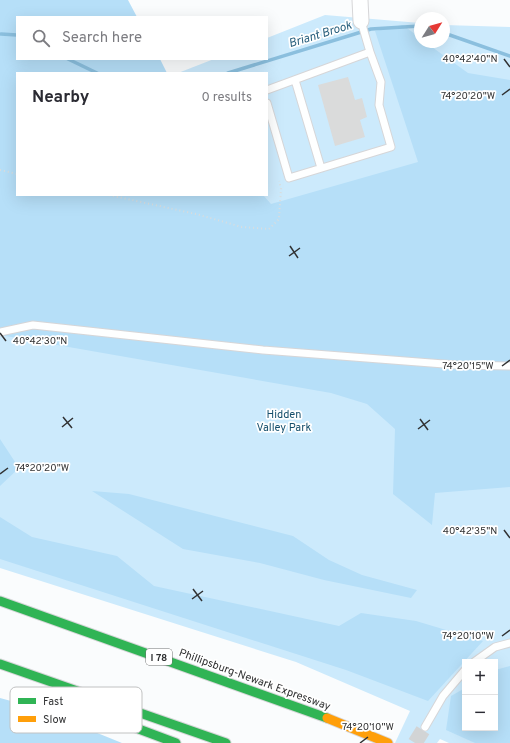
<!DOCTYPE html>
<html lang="en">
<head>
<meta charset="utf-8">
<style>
	:root { --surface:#fff; --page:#f2f2f3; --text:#2b2b33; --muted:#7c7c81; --line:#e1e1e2 }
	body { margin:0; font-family:Overpass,sans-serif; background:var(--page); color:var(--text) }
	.controls { position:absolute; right:12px; bottom:12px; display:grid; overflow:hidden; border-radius:0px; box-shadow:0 4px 16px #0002 }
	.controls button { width:36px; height:36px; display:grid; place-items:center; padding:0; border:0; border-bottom:1px solid var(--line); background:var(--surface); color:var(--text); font:20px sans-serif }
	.compass { position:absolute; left:414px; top:12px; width:36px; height:36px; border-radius:50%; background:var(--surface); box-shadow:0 4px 16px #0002; rotate:53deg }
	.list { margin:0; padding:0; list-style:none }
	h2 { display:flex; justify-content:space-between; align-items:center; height:52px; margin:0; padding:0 16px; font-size:17px }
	h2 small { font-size:13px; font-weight:400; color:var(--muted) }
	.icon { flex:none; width:22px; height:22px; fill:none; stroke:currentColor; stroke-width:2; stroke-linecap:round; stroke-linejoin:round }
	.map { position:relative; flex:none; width:510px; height:743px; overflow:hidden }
	.search { position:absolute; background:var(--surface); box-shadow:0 4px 16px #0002; left:16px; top:16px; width:252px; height:44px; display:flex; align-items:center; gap:10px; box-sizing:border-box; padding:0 14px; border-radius:0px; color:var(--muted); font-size:15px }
	.panel { position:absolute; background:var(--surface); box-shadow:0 4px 16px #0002; left:16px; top:72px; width:252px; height:124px; border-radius:0px }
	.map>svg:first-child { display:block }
</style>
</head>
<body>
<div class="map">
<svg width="510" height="743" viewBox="0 0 510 743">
	<rect width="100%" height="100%" fill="#fafcfd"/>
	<path fill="#cceafc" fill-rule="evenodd" d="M 325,15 L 420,23 L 420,42 L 444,42 L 444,25 L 510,27 L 510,743 L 449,743 L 440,739 L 437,743 L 395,743 L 410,711 L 296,662 L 0,568 L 0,140 L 17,195 L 267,195 L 267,73 L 178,73 L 214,59 L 267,59 L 267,38 ZM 465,662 L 495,662 L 495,728 L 465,728 Z"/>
	<path fill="#b6dff8" d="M 0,0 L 128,0 L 137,17 L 17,17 L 17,59 L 160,59 L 167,73 L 17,73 L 17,195 L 263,195 L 271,204 L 418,162 L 375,31 L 403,25 L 420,38 L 420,42 L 425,42 L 468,73 L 510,80 L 510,487 L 435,493 L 432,525 L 393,494 L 395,429 L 367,404 L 331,393 L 0,335 Z
		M 0,439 L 19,468 L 0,486 Z
		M 92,491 L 129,494 L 293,536 L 329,560 L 362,575 L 417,590 L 411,598 L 324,580 L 260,563 L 183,549 Z
		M 0,517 L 32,537 L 117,556 L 154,586 L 339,626 L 361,613 L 416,621 L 483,641 L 428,701 L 346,670 L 0,559 Z
		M 510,666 L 510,743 L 475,743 L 446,730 L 451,696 L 465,688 L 465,728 L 495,728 L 495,670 Z
		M 0,698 L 33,707 L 122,743 L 0,743 Z"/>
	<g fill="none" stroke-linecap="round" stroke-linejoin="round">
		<path stroke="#8bbfde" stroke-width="3.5" d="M 444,33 L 510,56
			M 1,34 L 17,35
			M 68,59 L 97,73
			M 228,73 L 371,29 L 420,26"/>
	</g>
	<path fill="#dadbdb" d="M 348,77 L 355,100 L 362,98 L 367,117 L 360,120 L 365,137 L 335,146 L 318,85 Z"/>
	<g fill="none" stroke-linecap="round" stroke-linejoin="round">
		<path stroke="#d2d4d5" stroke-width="15" stroke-dasharray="15 8" stroke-linecap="butt" d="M 415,743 L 425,727"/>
		<defs>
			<path id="lane" d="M 361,21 L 370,52
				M 295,80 L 321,168
				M 267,90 L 370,52 L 381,82 L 379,105 L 391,147 L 289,178 L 267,103
				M 0,332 L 33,325 L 263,350 L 457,365 L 510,366
				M 474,662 L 495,647 L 510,643
				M 425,727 L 443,696 L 465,670"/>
			<path id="street" d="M 360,0 L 361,21"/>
			<path id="fast" d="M 0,601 L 327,718
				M 0,664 L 226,743
				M 80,707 L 176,743"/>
			<path id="slow" d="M 327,718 L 388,743"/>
		</defs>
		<use href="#lane" stroke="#d6d6d8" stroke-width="9"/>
		<use href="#street" stroke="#d6d6d8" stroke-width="17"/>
		<use href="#fast" stroke="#d6d6d8" stroke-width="11"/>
		<use href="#slow" stroke="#d6d6d8" stroke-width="11"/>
		<path stroke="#dbdddd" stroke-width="2" stroke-dasharray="1 3" stroke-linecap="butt" d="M 0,170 L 17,174
			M 109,195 L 196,214 L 242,227 L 269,229 L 279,219 L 281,189 L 279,181"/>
		<use href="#lane" stroke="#feffff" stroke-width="7"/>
		<use href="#street" stroke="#feffff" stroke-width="15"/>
		<use href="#fast" stroke="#30b455" stroke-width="9"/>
		<use href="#slow" stroke="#ff9f0a" stroke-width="9"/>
	</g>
	<path fill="none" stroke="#313233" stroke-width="1.5" d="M 504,59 L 510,67M 502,95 L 510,89M 290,246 L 298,258M 289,256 L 300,248M 0,333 L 6,341M 502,366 L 510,360M 63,417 L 72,428M 420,419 L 428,430M 62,427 L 73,418M 418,429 L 430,420M 0,474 L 8,468M 504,530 L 510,538M 193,589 L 202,601M 192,599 L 203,591M 502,636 L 510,630M 360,743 L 368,737"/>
	<g text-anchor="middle" stroke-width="3.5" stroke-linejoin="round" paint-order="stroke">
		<rect fill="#fff" stroke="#6f7070" stroke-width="1" x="146" y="649" width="26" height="16" rx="3"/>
		<g font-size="10" font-weight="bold" fill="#313233">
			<text x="159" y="661">I 78</text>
		</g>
		<g font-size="11" fill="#154f6c" stroke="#fff">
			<text x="284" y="418">Hidden<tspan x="284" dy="13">Valley Park</tspan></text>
		</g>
		<g font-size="11" fill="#313233" stroke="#fff">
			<text transform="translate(255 679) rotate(20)" y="4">Phillipsburg-Newark Expressway</text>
		</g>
		<g font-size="12" font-style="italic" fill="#265e7c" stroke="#fff">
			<text transform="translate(320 34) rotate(-17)" y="4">Briant Brook</text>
		</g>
	</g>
	<rect x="10" y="687" width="132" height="46" rx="6" fill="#fff" stroke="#c1c2c2" stroke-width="1"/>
	<rect x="18" y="698" width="18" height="6" fill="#30b455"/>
	<rect x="18" y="716" width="18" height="6" fill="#ff9f0a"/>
	<g font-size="11" fill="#313233">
		<text x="43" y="705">Fast</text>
		<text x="43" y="723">Slow</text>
	</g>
	<g font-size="10" text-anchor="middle" fill="#313233" stroke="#fff" stroke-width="3.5" stroke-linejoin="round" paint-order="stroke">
		<text x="470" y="62">40°42'40"N</text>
		<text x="468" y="99">74°20'20"W</text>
		<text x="40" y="344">40°42'30"N</text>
		<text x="468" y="369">74°20'15"W</text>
		<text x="42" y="471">74°20'20"W</text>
		<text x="470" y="534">40°42'35"N</text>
		<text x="468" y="639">74°20'10"W</text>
		<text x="368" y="730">74°20'10"W</text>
	</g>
</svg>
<div class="controls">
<button>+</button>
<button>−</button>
</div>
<svg class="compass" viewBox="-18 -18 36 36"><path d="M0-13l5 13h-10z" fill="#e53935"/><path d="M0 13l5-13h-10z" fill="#7c7c81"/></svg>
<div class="search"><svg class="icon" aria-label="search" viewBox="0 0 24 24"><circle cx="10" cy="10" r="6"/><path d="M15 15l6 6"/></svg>Search here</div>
<section class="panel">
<h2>Nearby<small>0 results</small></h2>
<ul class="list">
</ul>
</section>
</div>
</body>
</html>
